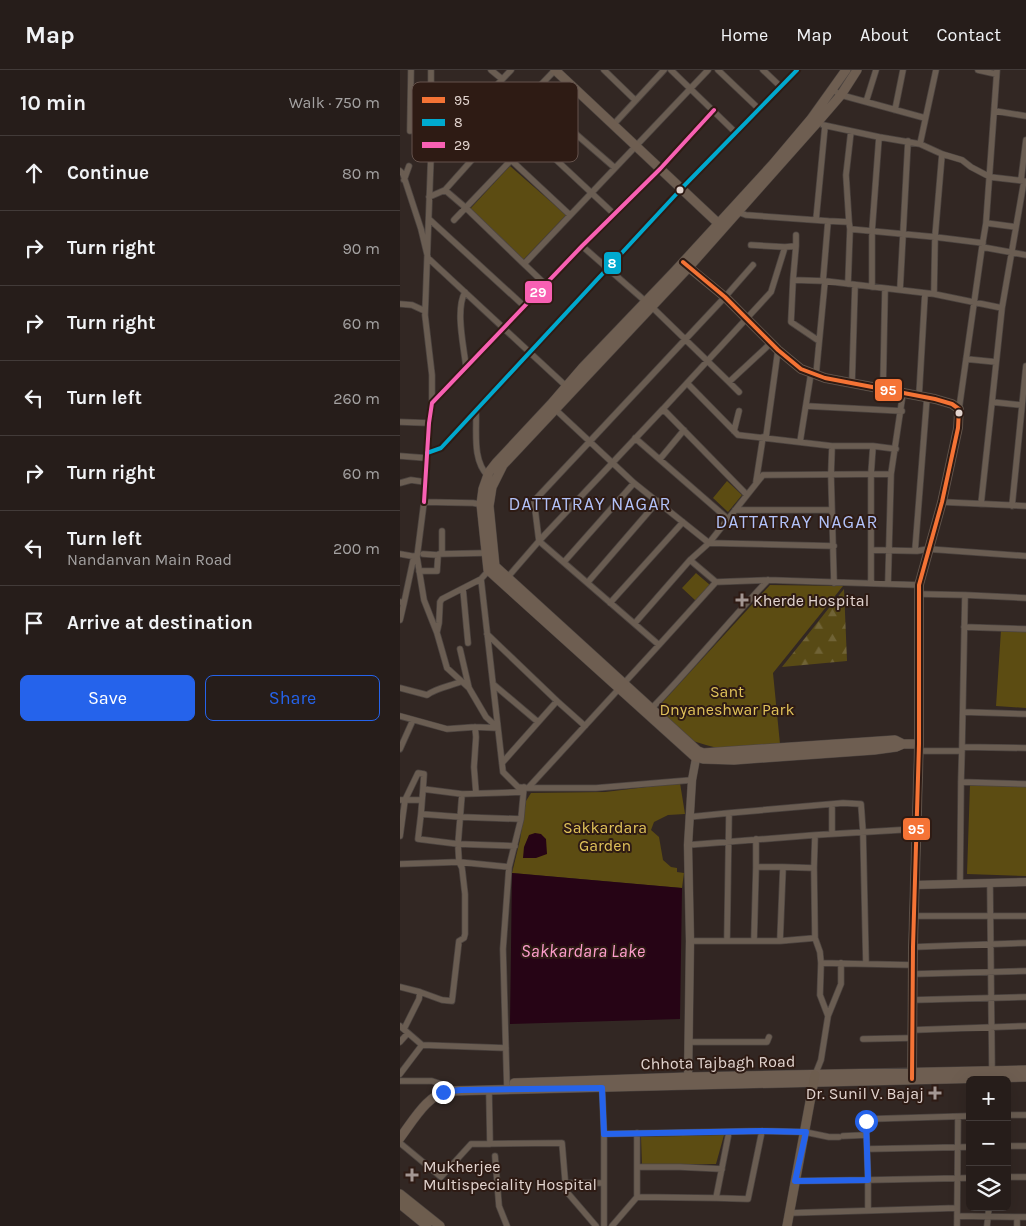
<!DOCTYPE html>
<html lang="en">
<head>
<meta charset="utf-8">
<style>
	:root { --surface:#261d1a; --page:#2e2623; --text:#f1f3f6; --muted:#a4a2a2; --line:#423b39; --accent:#2563eb }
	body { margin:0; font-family:Karla,sans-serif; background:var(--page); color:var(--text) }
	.controls { position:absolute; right:15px; bottom:15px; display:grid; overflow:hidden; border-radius:8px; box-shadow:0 5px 20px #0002 }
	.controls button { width:45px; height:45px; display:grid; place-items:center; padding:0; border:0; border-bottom:1px solid var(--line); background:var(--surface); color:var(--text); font:25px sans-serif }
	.stop { position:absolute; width:15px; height:15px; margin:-11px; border:4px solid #2563eb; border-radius:50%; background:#fff }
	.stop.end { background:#2563eb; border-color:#fff; box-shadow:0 1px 5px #0008 }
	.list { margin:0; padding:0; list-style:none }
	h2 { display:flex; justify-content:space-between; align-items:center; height:65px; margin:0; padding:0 20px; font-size:21px }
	h2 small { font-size:16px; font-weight:400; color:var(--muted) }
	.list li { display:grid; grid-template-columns:32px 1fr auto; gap:15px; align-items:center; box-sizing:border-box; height:75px; padding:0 20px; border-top:1px solid var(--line) }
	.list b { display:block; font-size:19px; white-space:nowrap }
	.list p { margin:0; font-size:16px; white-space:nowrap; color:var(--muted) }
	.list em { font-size:16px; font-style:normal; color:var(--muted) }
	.actions { display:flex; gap:10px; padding:15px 20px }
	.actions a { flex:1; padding:11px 0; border:1px solid var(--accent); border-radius:8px; text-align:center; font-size:18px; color:var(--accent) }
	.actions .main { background:var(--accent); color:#fff }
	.icon { flex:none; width:28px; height:28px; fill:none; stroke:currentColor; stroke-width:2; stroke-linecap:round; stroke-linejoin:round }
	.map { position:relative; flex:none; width:626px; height:1156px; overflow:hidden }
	header { display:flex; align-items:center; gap:30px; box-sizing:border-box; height:70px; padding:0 25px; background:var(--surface); border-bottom:1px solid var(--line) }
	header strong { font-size:24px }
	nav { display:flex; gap:28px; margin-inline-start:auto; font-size:18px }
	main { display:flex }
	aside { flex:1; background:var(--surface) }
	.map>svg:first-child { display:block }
</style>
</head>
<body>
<header>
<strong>Map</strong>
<nav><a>Home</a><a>Map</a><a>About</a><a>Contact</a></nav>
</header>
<main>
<aside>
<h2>10 min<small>Walk · 750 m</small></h2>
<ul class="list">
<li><svg class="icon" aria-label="ahead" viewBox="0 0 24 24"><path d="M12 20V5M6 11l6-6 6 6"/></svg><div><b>Continue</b></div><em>80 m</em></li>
<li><svg class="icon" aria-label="right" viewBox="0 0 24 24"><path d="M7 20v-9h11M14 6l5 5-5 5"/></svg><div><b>Turn right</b></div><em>90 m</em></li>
<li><svg class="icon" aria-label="right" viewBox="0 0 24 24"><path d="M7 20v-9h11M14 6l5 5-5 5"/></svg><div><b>Turn right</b></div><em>60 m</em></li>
<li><svg class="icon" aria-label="left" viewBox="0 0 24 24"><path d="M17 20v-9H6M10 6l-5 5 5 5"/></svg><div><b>Turn left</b></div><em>260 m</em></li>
<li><svg class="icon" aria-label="right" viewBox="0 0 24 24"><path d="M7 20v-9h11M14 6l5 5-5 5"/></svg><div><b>Turn right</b></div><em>60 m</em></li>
<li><svg class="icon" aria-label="left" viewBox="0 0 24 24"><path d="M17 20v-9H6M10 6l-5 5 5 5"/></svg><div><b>Turn left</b><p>Nandanvan Main Road</p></div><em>200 m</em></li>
<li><svg class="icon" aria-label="arrive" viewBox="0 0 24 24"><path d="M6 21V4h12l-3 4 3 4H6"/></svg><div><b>Arrive at destination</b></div></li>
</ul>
<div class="actions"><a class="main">Save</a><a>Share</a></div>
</aside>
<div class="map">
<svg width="626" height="1156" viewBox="0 0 626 1156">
	<defs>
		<pattern id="forest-firs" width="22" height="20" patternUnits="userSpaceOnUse" patternTransform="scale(1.25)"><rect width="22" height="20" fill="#584a15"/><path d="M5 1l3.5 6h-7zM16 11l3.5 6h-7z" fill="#706336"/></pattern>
	</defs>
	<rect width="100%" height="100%" fill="#322723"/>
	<path fill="url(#forest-firs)" d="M 444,519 L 447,591 L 382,597 Z"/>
	<path fill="#5c4c12" d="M 110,96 L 166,145 L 123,190 L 70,139 Z
		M 327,411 L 342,425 L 328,442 L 313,428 Z
		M 296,503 L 310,515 L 296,531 L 282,518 Z
		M 370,515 L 443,516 L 373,603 L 380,674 L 321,679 L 306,675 L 293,671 L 265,646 L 260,639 L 260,635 Z
		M 601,560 L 626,561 L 626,638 L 596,636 Z
		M 280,713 L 285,744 L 268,745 L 254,752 L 251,760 L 259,767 L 263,790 L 271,797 L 277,798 L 277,802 L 284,803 L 282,818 L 112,803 L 120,770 L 126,731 L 131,723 L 205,722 Z
		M 570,714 L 626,715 L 626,806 L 567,804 Z
		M 324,1065 L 316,1094 L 242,1095 L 241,1067 Z"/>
	<path fill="#260415" d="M 135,763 L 141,764 L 146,769 L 147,784 L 136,788 L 123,788 L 124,777 L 129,765 Z
		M 112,803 L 282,818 L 280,949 L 110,954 Z"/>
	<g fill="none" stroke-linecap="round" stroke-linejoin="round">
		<defs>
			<path id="minor" d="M 31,0 L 31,85 L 25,245 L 32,305 L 32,333
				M 91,0 L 102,9
				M 204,0 L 235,30
				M 271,0 L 336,63
				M 318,0 L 359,39
				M 363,0 L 381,17
				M 578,0 L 596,4
				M 597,0 L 586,153 L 582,177 L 626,185
				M 433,20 L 441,25 L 525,48
				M 87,25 L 214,144
				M 466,32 L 476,0
				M 495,40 L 503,0
				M 595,41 L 626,46
				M 154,45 L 215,98
				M 214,54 L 264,0
				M 423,55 L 479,67
				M 10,61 L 11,0
				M 520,74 L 542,84 L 535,167 L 534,224
				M 542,84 L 562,90 L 571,97 L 590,107 L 624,111 L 602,238 L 592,332
				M 31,85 L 111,0
				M 111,90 L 170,145
				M 0,101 L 3,104 L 21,159 L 28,188 L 167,317
				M 4,110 L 9,96
				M 621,110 L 626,70
				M 45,120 L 111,46 L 155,0
				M 29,127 L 45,120 L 66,138 L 124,194 L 308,0
				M 338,142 L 346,145 L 428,151 L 423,211
				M 29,149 L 124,236
				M 54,150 L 177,21
				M 416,150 L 425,56
				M 428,151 L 449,152 L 450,159 L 535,167 L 583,173
				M 449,152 L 446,105 L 451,61
				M 586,153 L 616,157
				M 182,176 L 252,237 L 329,312 L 371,273
				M 396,176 L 396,165
				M 385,177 L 396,176 L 393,210 L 425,211 L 416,305
				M 124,194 L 145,214
				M 393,210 L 391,252 L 419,271
				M 425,211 L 534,224 L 602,238
				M 448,214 L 450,159
				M 472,217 L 472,161 L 479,67 L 520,74 L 536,0
				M 500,220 L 508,71
				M 65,222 C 55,240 64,277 66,297
				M 0,234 L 12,235 L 25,241
				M 566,289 L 596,292
				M 329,312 L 339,322
				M 287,313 L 338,365 L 432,376 L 473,376 L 471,404 L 471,513
				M 452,313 L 455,215
				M 483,319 L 485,219
				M 519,326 L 525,223
				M 406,336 L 502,341
				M 263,339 L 371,222 L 385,177 L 351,175
				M 559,339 L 582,177
				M 156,340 L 234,413 L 309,473 L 434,476
				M 76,341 C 77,362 72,390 88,406
				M 0,352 L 29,353
				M 334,361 L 339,341
				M 366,367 L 378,280
				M 235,368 L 328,449
				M 400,372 L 411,303
				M 432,376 L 431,405 L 434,513
				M 473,376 L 496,379
				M 27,383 L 41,378 L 281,119 L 397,0
				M 0,386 L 26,388
				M 260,389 L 284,360
				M 356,412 L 363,367
				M 0,413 L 11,410 L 25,412
				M 24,432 L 29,353 L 32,333 L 182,176 L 260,99 L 314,40
				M 542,432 L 626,436
				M 581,434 L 592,332 L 621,335
				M 612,436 L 626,296
				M 335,440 L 432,440
				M 471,480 L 517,481 L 528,479 L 626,486
				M 515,481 L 527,327
				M 0,484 L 17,487 L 24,432 L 73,433 L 84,435
				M 23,484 L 38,485
				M 42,484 L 42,461
				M 290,490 L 309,473 L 363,405 L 491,404
				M 164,492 L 234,413
				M 89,500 L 81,509 L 103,702 L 118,717 L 126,718
				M 19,501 L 37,501 L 38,485 L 39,484 L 86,483
				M 107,508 L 139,471 L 134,431 L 325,227 L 353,195
				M 188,512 L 258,431
				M 488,514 L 491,404 L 503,323
				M 63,519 L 68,573
				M 518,524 L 565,525 L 562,677 L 626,678
				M 565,525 L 626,528
				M 0,532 L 4,533 L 14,486
				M 210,533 L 283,452
				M 0,550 L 4,533
				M 235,553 L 290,490 L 316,512
				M 564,557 L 626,559
				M 37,562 L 39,553 L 40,532 L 42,529 L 81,509
				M 87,564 L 157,631 L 102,693
				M 259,575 L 316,512 L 368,510 L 519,515
				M 60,579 L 69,618
				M 93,614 L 138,652
				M 0,618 L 27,625 C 36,618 50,616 60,612
				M 157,631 L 185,656
				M 252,638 C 292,597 328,552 368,510
				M 563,642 L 626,644
				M 0,646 L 47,659 L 75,657 L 98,658 L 86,647 L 69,618 L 47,598 L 37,563 L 24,530 L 17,487
				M 75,657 L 76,667 L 74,697 L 76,723
				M 562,677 L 561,712 L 626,714
				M 0,679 L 13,650
				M 518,681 L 562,681
				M 292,710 L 196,718 L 128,718 L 259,575 L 139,471 L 263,339 L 346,424
				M 62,724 L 23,719 L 21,744 L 61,747 L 121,749
				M 0,730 L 22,730
				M 432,734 L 432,764
				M 329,743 L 443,733 L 461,734 L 463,762 L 466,894 L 513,895
				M 21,744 L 18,769 L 58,774 L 115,776
				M 289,747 L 329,743 L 327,871
				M 0,766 L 5,730 L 18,703 L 24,704 L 23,719
				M 356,769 L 356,797 L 383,797
				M 288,775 L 415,765 L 516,759
				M 0,794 L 59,792 L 109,797
				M 590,813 L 592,1001
				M 560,814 L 561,712
				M 514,846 L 626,846
				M 415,868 L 420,882 L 421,893 L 466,894
				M 290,871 L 380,871 L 415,868 L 414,798 L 415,765
				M 354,871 L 356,797
				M 380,871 L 383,797 L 414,798
				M 513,877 L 626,873
				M 513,904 L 626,901
				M 0,917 L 20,922
				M 512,930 L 626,927
				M 428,946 L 441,914 L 441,893
				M 0,956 L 22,975
				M 4,959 L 19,929 L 20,922 L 42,930 L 52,931 L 59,871 L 64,868 L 65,864 L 65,824 L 62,798 L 59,792 L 58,774 L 62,724 L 123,722
				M 512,960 L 626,956
				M 463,969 L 512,968
				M 0,972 L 8,963
				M 288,972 L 367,972 L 369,967
				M 0,1004 L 22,975 L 106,978
				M 415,1005 L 421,990 L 428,946 L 420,925 L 421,893
				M 0,1011 L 32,1011 L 44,1015
				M 202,1016 L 204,1064
				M 107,1019 L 103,879 L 109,797 L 121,749 L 124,717
				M 89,1020 L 90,1074
				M 607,1045 L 626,1045
				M 237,1063 L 237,1127
				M 443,1066 L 466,1065
				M 0,1073 L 41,1107 L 71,1074 L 162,1073 L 166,1121 L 196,1156
				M 607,1076 L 626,1076
				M 467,1079 L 466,1055 L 466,1051 L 469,1049 L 570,1046
				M 95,1086 L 99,1136 L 107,1156
				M 237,1097 L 280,1097 L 322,1099
				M 607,1107 L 626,1107
				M 395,1111 L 468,1110 L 467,1079 L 570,1077
				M 166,1113 L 203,1113
				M 316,1128 L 348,1129 L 362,1061
				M 468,1140 L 468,1110 L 570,1108
				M 389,1143 L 557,1138
				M 557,1146 L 617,1147 L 617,1156
				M 617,1147 L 626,1147
				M 204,1156 L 204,1064 L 362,1061 L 405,1062 L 429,1067 L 439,1067
				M 212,1156 L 237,1127 L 316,1128 L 329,1062
				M 557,1156 L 558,1047
				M 587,1156 L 589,1137"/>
			<path id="tertiary" d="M 515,815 L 626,812
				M 288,1011 L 290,871 L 288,775 L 292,710 L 297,683"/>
			<path id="secondary" d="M 155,0 L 321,156
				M 446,0 L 411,49 L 373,94 L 274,202 L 183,297 L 152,333 L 96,393 L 89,402 L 83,419 L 81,434 L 88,500 L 295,687 L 303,689 L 334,690 L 474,680 L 496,677 L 503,674
				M 457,0 L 441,25 L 416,54 L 289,197 L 103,395 L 92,417 L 89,436 L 95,496 L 298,681 L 303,683 L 495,670 L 503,674 L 519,674
				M 286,195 L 325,227 L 378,280 L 401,299 L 425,308 L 535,329 L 552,334 L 559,339 L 558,358 L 542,432 L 519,515 L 519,674 L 513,877 L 512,1009
				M 114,1013 L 288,1007 L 626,1000
				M 0,1068 C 13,1051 28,1023 50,1021 L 626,1007"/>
			<path id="primary" d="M 0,1124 L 40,1156
				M 0,1134 L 27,1156
				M 387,1156 L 415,1005"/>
		</defs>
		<use href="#minor" stroke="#4c4440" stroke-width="7"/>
		<use href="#tertiary" stroke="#4c4440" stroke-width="9"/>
		<use href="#secondary" stroke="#4c4440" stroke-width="10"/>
		<use href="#primary" stroke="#4c4440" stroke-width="10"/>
		<use href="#minor" stroke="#6a5d52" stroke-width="5.5"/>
		<use href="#tertiary" stroke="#6a5d52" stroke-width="8"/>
		<use href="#secondary" stroke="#6e5e51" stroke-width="9"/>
		<use href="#primary" stroke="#6d5d4e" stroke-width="9"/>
		<defs>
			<path id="bus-1" d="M 283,192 L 325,227 L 378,280 L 401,299 L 425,308 L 535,329 L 552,334 L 559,339 L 558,358 L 542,432 L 519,515 L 519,674 L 513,877 L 512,1009"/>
			<path id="bus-2" d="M 27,383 L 41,378 L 281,119 L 397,0"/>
			<path id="bus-3" d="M 24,432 L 29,353 L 32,333 L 182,176 L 260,99 L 314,40"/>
		</defs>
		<use href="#bus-1" stroke="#2e1b14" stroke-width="8"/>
		<use href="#bus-2" stroke="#2e1b14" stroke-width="8"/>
		<use href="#bus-3" stroke="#2e1b14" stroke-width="8"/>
		<use href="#bus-1" stroke="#f57335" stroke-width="4"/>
		<use href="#bus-2" stroke="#00a9ce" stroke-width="4"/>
		<use href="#bus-3" stroke="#f860b3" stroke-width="4"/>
	</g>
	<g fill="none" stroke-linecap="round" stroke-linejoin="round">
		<path stroke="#2563eb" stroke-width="6" d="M 43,1022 L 61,1020 L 202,1018 L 204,1064 L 362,1061 L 406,1062 L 395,1111 L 468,1110 L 466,1051"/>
	</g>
	<g fill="#e2d4cf" stroke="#2e1b14" stroke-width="2">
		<circle cx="280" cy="120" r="4.5"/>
		<circle cx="559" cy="343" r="4.5"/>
	</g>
	<g fill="#a49793" stroke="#2e1b14" stroke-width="2">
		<path d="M339.5 522.5h5v5h5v5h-5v5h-5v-5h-5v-5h5z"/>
		<path d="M532.5 1015.5h5v5h5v5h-5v5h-5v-5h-5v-5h5z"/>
		<path d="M9.5 1097.5h5v5h5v5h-5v5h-5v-5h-5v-5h5z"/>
	</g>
	<g text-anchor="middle" stroke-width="4" stroke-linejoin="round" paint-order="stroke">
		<g font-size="16" fill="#e2d4cf" stroke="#2e1b14" text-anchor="start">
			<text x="353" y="536">Kherde Hospital</text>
			<text x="524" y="1029" text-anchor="end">Dr. Sunil V. Bajaj</text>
			<text x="23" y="1102">Mukherjee<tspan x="23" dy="18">Multispeciality Hospital</tspan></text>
		</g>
		<g font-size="16" fill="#e0c25a" stroke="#2e1b14">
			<text x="327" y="627">Sant<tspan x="327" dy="18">Dnyaneshwar Park</tspan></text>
			<text x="205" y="763">Sakkardara<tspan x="205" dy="18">Garden</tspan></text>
		</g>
		<g font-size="16" fill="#e2d4cf" stroke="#2e1b14">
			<text transform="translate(318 992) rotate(-1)" y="6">Chhota Tajbagh Road</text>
		</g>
		<g font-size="18" letter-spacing="1" fill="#b2c2f9" stroke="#2e1b14">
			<text x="190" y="440">DATTATRAY NAGAR</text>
			<text x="397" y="458">DATTATRAY NAGAR</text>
		</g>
		<g font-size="18" font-style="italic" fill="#ff9ecd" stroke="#2e1b14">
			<text x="183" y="887">Sakkardara Lake</text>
		</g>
	</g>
	<rect x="12" y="12" width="166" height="80" rx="8" fill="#2e1b14" stroke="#64524c" stroke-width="1"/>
	<rect x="22" y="27" width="23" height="6" fill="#f57335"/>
	<rect x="22" y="49" width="23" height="7" fill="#00a9ce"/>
	<rect x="22" y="72" width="23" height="6" fill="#f860b3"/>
	<g font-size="14" fill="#e2d4cf">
		<text x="54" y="35">95</text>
		<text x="54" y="57">8</text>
		<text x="54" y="80">29</text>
	</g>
	<g stroke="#2e1b14" stroke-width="2">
		<rect x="203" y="181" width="19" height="24" rx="5" fill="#00a9ce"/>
		<rect x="124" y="210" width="29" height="24" rx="5" fill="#f860b3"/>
		<rect x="474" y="308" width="29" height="24" rx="5" fill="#f57335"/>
		<rect x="502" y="747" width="29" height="24" rx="5" fill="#f57335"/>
	</g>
	<g font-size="14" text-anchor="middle" font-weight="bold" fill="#fff">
		<text x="212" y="198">8</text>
		<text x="138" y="227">29</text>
		<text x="488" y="325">95</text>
		<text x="516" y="764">95</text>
	</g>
</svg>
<div class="controls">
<button>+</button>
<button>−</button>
<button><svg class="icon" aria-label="layers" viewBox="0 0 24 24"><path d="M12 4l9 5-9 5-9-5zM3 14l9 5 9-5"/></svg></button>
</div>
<div class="stop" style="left:466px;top:1051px"></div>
<div class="stop end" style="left:43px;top:1022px"></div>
</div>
</main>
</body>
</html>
